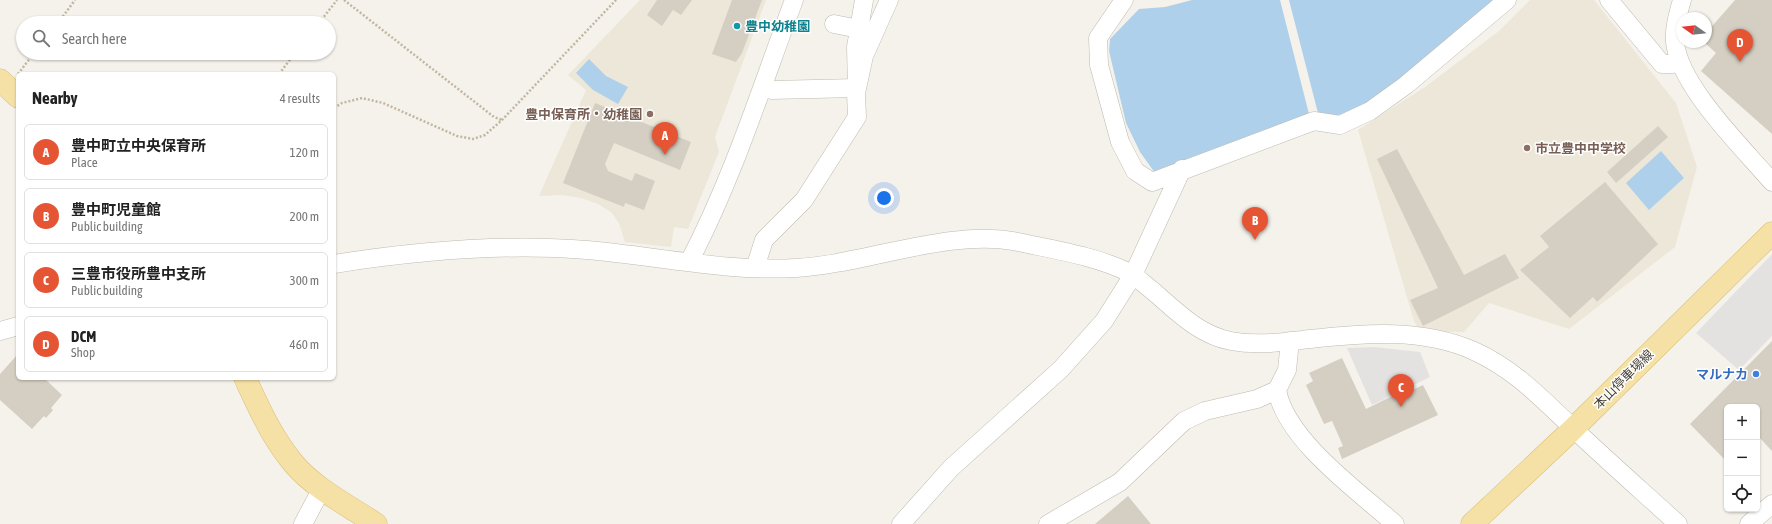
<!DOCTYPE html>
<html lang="en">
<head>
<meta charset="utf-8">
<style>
	:root { --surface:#fff; --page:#f2f2f2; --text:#222; --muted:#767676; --line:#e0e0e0; --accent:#e55533 }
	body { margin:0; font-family:"Asap Condensed","Noto Sans JP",sans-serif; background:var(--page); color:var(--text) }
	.controls { position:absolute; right:12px; bottom:12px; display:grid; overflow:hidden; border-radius:6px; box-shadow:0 1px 3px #0004 }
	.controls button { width:36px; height:36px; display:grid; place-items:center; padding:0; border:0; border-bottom:1px solid var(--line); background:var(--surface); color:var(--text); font:20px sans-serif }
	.compass { position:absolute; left:1676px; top:12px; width:36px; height:36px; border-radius:50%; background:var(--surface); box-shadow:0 1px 3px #0004; rotate:285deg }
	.you { position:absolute; left:884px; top:198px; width:14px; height:14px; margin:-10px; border:3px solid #fff; border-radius:50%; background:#1a73e8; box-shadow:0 0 0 6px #1a73e833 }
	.badge { display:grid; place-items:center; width:26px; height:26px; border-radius:50%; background:var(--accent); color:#fff; font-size:13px; font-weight:700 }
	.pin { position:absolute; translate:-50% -33px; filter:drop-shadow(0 1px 2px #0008) }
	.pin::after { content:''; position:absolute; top:21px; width:14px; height:12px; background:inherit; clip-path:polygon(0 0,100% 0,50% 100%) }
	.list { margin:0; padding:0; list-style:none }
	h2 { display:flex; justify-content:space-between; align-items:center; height:52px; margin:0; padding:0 16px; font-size:17px }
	h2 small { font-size:13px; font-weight:400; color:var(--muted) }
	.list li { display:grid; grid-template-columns:26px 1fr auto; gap:12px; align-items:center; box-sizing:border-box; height:56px; margin:0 8px 8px; padding:0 8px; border:1px solid var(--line); border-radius:6px }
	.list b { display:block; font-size:15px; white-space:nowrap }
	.list p { margin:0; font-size:13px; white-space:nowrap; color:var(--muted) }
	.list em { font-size:13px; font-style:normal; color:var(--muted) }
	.icon { flex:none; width:22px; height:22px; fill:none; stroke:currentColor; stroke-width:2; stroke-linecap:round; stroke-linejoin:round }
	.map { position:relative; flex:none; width:1772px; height:524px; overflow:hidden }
	.search { position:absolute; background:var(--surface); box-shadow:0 1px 3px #0004; left:16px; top:16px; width:320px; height:44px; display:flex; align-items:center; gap:10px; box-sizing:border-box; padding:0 14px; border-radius:22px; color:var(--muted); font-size:15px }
	.panel { position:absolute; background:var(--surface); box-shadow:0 1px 3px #0004; left:16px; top:72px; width:320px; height:308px; border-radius:6px }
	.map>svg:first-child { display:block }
</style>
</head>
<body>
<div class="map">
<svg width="1772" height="524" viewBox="0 0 1772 524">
	<rect width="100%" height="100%" fill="#f5f2ec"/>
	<path fill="#ece7d8" d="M 640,0 L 766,0 L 715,137 L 719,152 L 688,229 L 674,227 L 671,247 L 625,242 L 619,223 L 611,212 L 598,204 L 581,198 L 562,195 L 539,196 L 586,90 L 568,75 Z
		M 1530,0 L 1594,0 L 1676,103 L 1697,167 L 1675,247 L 1569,329 L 1489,303 L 1464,332 L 1420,331 L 1414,321 L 1358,130 L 1425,87 L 1499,31 Z"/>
	<path fill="#e4e2e0" d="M 1772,254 L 1772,336 L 1739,370 L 1696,333 Z
		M 1374,347 L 1420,352 L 1430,377 L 1372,405 L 1347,348 Z"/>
	<path fill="#afd0ea" d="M 1192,0 L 1280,0 L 1309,114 L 1155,173 L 1140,152 L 1126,123 L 1109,51 L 1110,39 L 1139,9 L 1165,7 Z
		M 1289,0 L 1497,0 L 1393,88 L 1338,119 L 1319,117 Z
		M 589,59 L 606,76 L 628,87 L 618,104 L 593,90 L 576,73 Z
		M 1661,151 L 1684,178 L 1649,210 L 1626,183 Z"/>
	<path fill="#d5cfc3" d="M 657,0 L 692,0 L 681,15 L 673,10 L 662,26 L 647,15 Z
		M 732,0 L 762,0 L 742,53 L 736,62 L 712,54 Z
		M 1735,0 L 1772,0 L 1772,134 L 1701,71 L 1716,53 L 1706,44 L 1706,33 Z
		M 595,103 L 691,142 L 680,170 L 614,143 L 605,164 L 608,171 L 632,181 L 635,173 L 655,181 L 644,210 L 625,203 L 624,207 L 563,183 Z
		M 1658,126 L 1668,137 L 1616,183 L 1607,172 Z
		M 1397,149 L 1464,275 L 1505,254 L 1519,278 L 1423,326 L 1410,300 L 1438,288 L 1377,159 Z
		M 1605,182 L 1658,244 L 1597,302 L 1593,297 L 1570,318 L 1520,270 L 1549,247 L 1540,236 Z
		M 1772,341 L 1772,451 L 1757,435 L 1757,407 L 1727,407 L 1727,462 L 1690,424 Z
		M 18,354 L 18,378 L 44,378 L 62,395 L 51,408 L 53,410 L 46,418 L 44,416 L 32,429 L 0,400 L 0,374 Z
		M 1342,358 L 1366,409 L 1396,394 L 1398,397 L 1423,385 L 1438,415 L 1342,459 L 1338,448 L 1343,446 L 1332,421 L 1324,424 L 1306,385 L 1313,381 L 1309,373 Z
		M 1128,496 L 1151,524 L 1095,524 Z"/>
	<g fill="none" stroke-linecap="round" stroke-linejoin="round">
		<defs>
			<path id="minor" d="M 1124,0 L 1098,38 L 1099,65 L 1120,142 L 1135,171 L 1152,182 L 1314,121 L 1340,125 L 1370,111 L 1406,85 L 1507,0
				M 1609,0 L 1662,64 L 1672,64 L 1680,62
				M 1682,0 C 1678,14 1674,27 1675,42 C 1679,86 1743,148 1772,182
				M 834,24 L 859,29
				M 771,90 L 857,88 L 856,47 L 864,0
				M 689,262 C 733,178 761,88 794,0
				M 334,264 C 417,251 503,243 587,250 C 656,256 727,272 796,268 C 866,264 950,228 1018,242 C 1055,250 1096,256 1130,273 C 1138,278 1145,285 1153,291 C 1176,311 1199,335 1231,341 C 1257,346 1284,342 1310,339 C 1365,333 1423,328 1474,351 C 1516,370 1544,401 1576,431 C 1610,463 1644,493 1678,524
				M 755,268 L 764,240 L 804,200 L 857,117 L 856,93 L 864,56 L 889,0
				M 0,331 L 18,326
				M 1277,390 C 1286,440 1358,491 1395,524
				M 303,524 L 322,488
				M 901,524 L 951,468 L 1061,369 L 1104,321 L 1133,275 L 1182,169
				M 1048,524 L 1120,482 L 1184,421 L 1205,411 L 1257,399 L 1277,390 L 1287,370 L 1290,341
				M 1749,524 L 1772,504"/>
			<path id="major" d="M 0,80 L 18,97
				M 245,378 C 259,408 272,438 294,464 C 314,488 349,506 376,524
				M 1472,524 L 1573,429 L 1772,233"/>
		</defs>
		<use href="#minor" stroke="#bfbaaf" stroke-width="19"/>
		<use href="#major" stroke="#d9bf76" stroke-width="23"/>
		<path stroke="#c0b6a2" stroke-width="2.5" stroke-dasharray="2 2" stroke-linecap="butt" d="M 344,0 L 494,117 L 502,120
			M 58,23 L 75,0
			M 319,23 L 337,0
			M 18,74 L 34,53
			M 279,74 L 295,53
			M 334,108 L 342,103 L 362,98 L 383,103 L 457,136 L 473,139 L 485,135 L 502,120 L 616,0"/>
		<use href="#minor" stroke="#fff" stroke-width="18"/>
		<use href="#major" stroke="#f5e1a5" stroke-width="22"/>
	</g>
	<circle fill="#0f9aa8" stroke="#fff" stroke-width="1.5" cx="737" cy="26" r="4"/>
	<g fill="#8d6e63" stroke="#fff" stroke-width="1.5">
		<circle cx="650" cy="114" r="4"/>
		<circle cx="1527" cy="148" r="4"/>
	</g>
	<circle fill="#3f7fe0" stroke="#fff" stroke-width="1.5" cx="1756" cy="374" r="4"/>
	<g text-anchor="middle" stroke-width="3" stroke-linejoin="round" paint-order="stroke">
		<g font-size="13" font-weight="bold" fill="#0d838f" stroke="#fff" text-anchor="start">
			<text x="745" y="31">豊中幼稚園</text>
		</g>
		<g font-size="13" font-weight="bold" fill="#785e54" stroke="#fff" text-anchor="end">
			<text x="642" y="119">豊中保育所・幼稚園</text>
			<text x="1535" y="153" text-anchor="start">市立豊中中学校</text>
		</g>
		<g font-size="13" font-weight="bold" fill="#366cbe" stroke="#fff" text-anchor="end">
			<text x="1748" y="379">マルナカ</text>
		</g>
		<g font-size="13" fill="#48433a" stroke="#fff">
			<text transform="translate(1623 379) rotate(-45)" y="5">本山停車場線</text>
		</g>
	</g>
</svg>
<div class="controls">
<button>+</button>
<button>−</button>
<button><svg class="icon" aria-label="locate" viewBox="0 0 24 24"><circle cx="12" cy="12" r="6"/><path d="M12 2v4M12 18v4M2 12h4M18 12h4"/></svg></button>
</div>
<svg class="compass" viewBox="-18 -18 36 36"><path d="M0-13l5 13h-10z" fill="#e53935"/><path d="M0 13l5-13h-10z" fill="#767676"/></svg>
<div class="you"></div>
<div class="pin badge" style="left:665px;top:155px">A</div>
<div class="pin badge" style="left:1255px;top:240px">B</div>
<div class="pin badge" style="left:1401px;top:407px">C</div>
<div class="pin badge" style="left:1740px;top:62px">D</div>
<div class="search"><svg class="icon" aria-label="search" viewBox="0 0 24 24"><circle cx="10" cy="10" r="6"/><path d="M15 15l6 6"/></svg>Search here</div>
<section class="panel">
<h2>Nearby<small>4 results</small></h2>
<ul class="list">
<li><span class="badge">A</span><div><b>豊中町立中央保育所</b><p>Place</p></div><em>120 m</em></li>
<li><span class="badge">B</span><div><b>豊中町児童館</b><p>Public building</p></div><em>200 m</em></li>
<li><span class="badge">C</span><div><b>三豊市役所豊中支所</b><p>Public building</p></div><em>300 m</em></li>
<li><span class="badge">D</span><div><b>DCM</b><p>Shop</p></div><em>460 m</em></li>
</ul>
</section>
</div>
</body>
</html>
